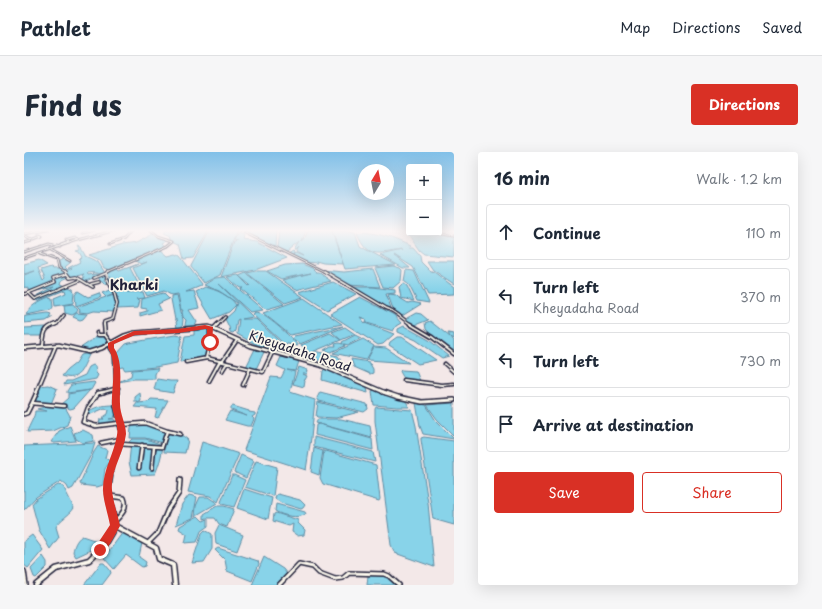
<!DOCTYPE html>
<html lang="en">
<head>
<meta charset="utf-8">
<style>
	:root { --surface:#fff; --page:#f6f6f7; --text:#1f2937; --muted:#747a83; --line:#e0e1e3; --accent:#d93025 }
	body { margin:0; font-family:"Playpen Sans",sans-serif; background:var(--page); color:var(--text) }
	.controls { position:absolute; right:12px; top:12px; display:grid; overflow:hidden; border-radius:4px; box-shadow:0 4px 16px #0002 }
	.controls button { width:36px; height:36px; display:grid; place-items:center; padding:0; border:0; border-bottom:1px solid var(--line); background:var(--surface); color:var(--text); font:20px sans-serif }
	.compass { position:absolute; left:334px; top:12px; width:36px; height:36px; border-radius:50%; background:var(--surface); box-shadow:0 4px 16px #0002; rotate:10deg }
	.stop { position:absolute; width:12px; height:12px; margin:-9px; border:3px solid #d93025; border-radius:50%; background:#fff }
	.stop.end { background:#d93025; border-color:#fff; box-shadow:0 1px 4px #0008 }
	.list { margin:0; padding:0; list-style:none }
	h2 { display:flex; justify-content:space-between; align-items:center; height:52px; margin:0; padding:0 16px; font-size:17px }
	h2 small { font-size:13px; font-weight:400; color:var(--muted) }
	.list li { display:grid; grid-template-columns:26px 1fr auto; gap:12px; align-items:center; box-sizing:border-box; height:56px; margin:0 8px 8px; padding:0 8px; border:1px solid var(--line); border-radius:4px }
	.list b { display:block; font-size:15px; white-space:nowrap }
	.list p { margin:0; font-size:13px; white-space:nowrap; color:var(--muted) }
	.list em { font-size:13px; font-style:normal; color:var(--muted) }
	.actions { display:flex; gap:8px; padding:12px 16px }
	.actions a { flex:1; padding:9px 0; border:1px solid var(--accent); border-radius:4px; text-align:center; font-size:14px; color:var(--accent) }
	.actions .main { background:var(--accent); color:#fff }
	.icon { flex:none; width:22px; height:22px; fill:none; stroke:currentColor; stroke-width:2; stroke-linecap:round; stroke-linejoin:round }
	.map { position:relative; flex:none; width:430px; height:433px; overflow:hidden; border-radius:4px }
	header { display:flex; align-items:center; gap:24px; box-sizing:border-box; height:56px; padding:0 20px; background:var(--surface); border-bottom:1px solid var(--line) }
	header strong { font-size:19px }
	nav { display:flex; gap:22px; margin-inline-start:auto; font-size:14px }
	.intro { display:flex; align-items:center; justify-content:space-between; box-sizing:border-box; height:96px; padding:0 24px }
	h1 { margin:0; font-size:28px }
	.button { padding:10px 18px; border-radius:4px; background:var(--accent); color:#fff; font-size:14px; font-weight:700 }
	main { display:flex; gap:24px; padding:0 24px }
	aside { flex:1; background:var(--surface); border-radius:4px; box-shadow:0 4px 16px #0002 }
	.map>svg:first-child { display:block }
</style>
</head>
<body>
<header>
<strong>Pathlet</strong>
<nav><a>Map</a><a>Directions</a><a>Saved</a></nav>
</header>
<div class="intro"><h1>Find us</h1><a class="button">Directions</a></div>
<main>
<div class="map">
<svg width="430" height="433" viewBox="0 0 430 433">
	<rect width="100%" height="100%" fill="#f3e8e8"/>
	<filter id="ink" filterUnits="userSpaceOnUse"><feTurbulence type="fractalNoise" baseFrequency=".025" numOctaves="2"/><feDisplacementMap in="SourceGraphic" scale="8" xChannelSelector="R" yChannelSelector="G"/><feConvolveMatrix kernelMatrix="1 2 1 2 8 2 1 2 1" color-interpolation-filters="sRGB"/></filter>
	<g filter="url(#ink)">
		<path fill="#88d3e9" stroke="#5f8ca3" d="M 142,78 L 185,78 L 169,106 L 160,107 L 156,92 L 147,88 L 149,87 L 146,85 L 147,84 L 140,81 Z
			M 196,78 L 211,78 L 213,79 L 196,123 L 180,131 L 167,115 L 167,114 L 184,82 L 187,79 L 193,80 Z
			M 217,78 L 252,78 L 251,95 Z
			M 255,78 L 282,78 L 278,90 L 281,86 L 284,78 L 313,78 L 331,80 L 336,94 L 339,96 L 372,113 L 321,117 L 308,79 L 319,112 L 299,111 L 292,109 L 293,111 L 282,110 L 264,102 L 269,99 L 270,100 L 269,103 L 271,101 L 279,104 L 272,100 L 275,95 L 272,98 L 270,98 L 275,90 L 263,100 L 253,96 Z
			M 339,80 C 357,82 370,86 386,94 L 385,96 L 389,96 L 396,104 L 397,110 L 405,118 L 410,120 L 430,135 L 430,142 L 404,143 L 389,115 L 370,103 L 386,116 L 379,116 L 356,103 L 378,98 C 354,101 345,108 333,81 Z
			M 385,80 L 405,81 L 430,85 L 430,105 L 400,102 L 395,98 L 385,83 Z
			M 214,81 L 220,83 L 219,88 L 233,90 L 263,106 L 231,118 L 197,125 L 210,90 L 214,89 L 210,88 Z
			M 129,82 L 144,88 L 139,91 L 143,94 L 91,115 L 95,119 L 114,112 L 106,116 L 118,139 L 103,140 L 119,140 L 121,146 L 112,147 L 116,148 L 114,156 L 93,157 L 94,153 L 93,147 L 95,146 L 93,145 L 88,133 L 91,132 L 85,127 L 87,124 L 84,124 L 85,120 L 82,118 L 84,117 L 80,116 L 76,108 L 65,103 L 98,93 L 112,91 Z
			M 54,94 L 57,95 L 58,98 L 61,103 L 61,104 L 74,110 L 81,121 L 76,122 C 72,121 69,120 63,121 L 64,123 L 72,122 L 76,124 L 82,122 L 80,128 L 84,131 L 80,132 L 78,130 L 79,129 L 76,129 L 75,126 L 71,125 L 62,129 L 56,129 L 60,126 L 58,123 L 60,122 L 46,126 L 42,118 L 36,116 L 35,109 L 40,107 L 47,110 L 41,115 L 44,118 L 48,116 L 45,117 L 44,116 L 56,110 L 55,108 L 58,105 L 55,100 L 52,99 L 56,98 Z
			M 137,98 L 144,104 L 152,102 L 156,104 L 178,132 L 177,134 L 162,140 L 170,139 L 175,156 L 165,158 L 173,170 L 171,174 L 161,174 L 161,173 L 162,168 L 159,165 L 158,160 L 159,158 L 157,158 L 154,142 L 147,143 L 140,139 L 123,144 L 109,116 L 123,110 L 117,112 L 111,109 Z
			M 15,108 L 23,113 L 14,116 L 19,129 L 21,127 L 17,118 L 27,115 L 29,117 C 37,116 41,119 45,125 L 38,128 L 37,132 L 49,137 L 50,140 L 49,151 L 31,154 L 30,146 L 42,141 L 41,138 L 13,149 L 9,146 L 30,135 L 8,140 L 2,135 L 0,136 L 0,123 L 11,119 L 0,122 L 0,112 Z
			M 403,109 L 430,109 L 430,132 L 409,118 Z
			M 278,112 L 288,116 L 292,120 L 294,120 L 307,129 L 272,138 L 258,128 L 287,121 L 257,127 L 243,119 L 261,113 Z
			M 369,114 L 376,116 L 378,118 L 377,129 L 369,136 L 359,135 L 351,116 Z
			M 349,117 L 356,135 L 324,133 L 298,118 L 320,120 Z
			M 382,118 L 390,119 L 405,151 L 393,149 L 385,133 L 380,129 Z
			M 232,119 L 242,119 L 279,145 L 261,151 L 223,121 Z
			M 222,121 L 260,152 L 243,157 L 240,156 L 217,137 L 219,136 L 216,136 L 203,125 L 214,123 L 225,134 L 226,133 L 215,124 Z
			M 201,125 L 239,158 L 226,160 L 195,132 L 229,165 L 218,167 L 232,167 L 256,190 L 258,195 L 250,198 L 231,192 L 213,182 L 215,167 L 213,168 L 211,179 L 209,181 L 206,180 L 205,175 L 201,167 L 210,159 L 213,151 L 195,139 L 180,133 L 191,126 Z
			M 309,130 L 332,142 L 303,158 L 275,140 Z
			M 379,131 L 383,134 L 390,149 L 377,146 L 375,135 Z
			M 181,135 C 191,137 207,144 212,153 L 205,160 L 188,167 L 172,140 Z
			M 329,135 L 349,135 L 371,138 L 371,141 L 362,142 L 367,156 L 363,155 Z
			M 88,137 L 90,142 L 83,145 L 91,143 L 91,149 L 93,152 L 91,160 L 70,159 L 64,161 L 55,160 L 56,158 L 53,155 L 82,145 L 78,141 Z
			M 54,139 L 64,145 L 75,141 L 77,145 L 52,154 L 51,143 Z
			M 139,141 L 145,147 L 134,152 L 137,158 L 116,164 L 116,161 L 123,159 L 123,157 L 117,156 L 118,147 Z
			M 366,142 L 372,143 L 374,145 L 384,151 L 388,150 L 397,152 L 378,164 L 369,157 L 364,143 Z
			M 153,143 L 159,168 L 158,176 L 153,176 L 152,170 L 154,168 L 151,168 L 147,147 L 147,144 Z
			M 25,145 L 28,146 L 29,155 L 27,158 L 2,163 C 5,154 17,148 25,145 Z
			M 336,145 L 370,163 L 377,171 L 372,174 L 369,179 L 343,171 L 342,167 L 336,165 L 341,171 L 370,182 L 359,192 L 354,193 L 306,162 Z
			M 280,146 L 318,172 L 266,183 L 239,161 Z
			M 49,152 L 54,158 L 52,161 L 63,162 L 59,167 L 56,168 L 49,165 L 52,161 L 48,163 L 41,161 L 40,153 Z
			M 231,160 C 240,160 269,186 274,194 L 259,191 L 228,162 Z
			M 24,161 L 27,162 L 25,165 L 29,165 L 22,169 L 0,171 L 0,165 L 2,164 Z
			M 392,161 L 397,162 L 404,168 L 391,173 L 382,169 L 383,166 Z
			M 406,169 L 426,185 L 424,181 L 430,182 L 430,187 L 427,185 L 430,189 L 430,199 L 409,184 L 402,177 L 401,171 Z
			M 319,174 L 276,192 L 268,186 L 270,184 Z
			M 380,174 L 405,188 L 425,204 L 418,206 L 392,188 L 374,180 L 374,177 Z
			M 22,175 L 24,176 L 19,180 L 19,184 L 0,184 L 0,176 Z
			M 321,175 L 331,182 L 317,188 L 308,180 Z
			M 184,176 L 185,177 L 185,188 L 182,204 L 178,206 L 156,210 L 161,184 L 170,183 L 170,177 Z
			M 306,181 L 317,188 L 286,201 L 277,193 Z
			M 151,183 L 158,184 L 153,211 L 131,215 L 101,218 L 99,215 L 93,216 L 93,202 L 102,192 L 105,191 Z
			M 331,183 L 337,186 L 324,193 L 320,192 L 321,194 L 307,200 L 300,198 L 307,194 L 312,194 L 311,192 L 315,191 L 319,192 L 318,190 Z
			M 74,184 L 81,184 L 85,190 L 68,198 L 55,197 Z
			M 373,185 L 378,185 L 412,208 L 394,212 L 365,193 L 366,190 Z
			M 339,187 L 350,194 L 342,208 L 309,201 Z
			M 350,195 L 362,196 L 385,211 L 345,208 L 344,206 Z
			M 231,197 L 240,200 L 232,217 L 222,215 Z
			M 289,200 L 295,200 L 314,204 L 316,207 L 316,217 L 294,208 L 287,202 Z
			M 61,202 L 65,203 C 58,216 56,230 38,224 L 43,218 L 52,211 L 57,203 Z
			M 257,205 L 275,209 L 272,219 L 263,218 L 271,220 L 266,240 L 291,248 L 287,286 L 282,318 L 220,298 L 247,225 L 257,226 L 261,218 L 253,214 Z
			M 327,207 L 345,210 L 349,217 L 349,221 L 346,222 L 330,215 Z
			M 69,213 L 71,214 L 72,221 L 74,223 L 72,227 L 40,233 L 42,229 L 47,229 L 61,223 L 65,215 Z
			M 275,215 L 284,218 L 283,222 L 279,222 L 283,224 L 281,228 L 280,228 L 281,229 L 280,235 L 269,232 Z
			M 134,216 L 131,222 L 131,227 L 110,227 L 94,230 L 107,224 L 108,218 Z
			M 301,217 L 343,235 L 344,241 L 298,228 L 299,219 Z
			M 377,218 L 392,219 L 396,229 C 385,228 381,231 376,219 Z
			M 133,227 L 146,229 L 153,229 L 149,241 L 131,238 L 130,237 Z
			M 70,230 L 71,231 L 67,238 L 43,241 L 43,239 L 47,233 Z
			M 24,233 L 33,237 L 27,252 L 9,250 L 15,234 Z
			M 66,238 L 50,256 L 46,257 L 36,253 L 44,246 L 44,242 Z
			M 350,238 L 382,249 L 385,255 L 373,255 L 350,253 L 348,239 Z
			M 296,240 L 343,252 L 344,257 L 340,260 L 295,249 L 293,246 Z
			M 116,241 L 117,249 L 114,251 L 124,250 L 127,247 L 144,248 L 134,266 L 131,265 L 133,257 L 110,255 L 114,250 L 111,250 L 111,245 Z
			M 294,250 L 334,260 L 335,260 L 312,266 L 293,265 L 292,264 Z
			M 392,251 L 402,253 L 412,269 L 430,287 L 399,282 L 396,274 Z
			M 430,251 L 430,284 L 413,267 L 403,253 Z
			M 29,253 L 41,255 L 46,264 L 43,273 L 29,279 L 3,280 C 5,273 11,265 11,259 L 23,259 L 13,257 Z
			M 89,253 L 92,261 L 90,266 L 85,267 L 90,267 L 92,272 L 75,272 L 76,267 L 80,267 L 78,266 L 84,262 L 85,258 L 81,256 L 67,262 L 64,261 C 68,255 80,253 89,253 Z
			M 209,254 L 225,259 L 225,260 L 231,261 L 231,263 L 228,265 L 230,267 L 227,274 L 223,274 L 201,268 L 206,259 L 223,264 L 207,258 L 207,255 Z
			M 352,255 L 388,258 L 392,274 L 404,351 L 410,415 L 371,401 L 367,393 L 351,269 L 351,257 Z
			M 294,267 L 317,267 L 346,274 L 348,286 L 292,271 Z
			M 122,271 L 142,279 L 139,291 L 121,286 L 106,286 L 107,276 L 109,272 Z
			M 295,272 L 348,287 L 349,298 L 291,283 L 292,273 Z
			M 46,274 L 52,289 L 30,291 L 27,290 L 35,279 Z
			M 59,278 L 69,283 L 70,289 L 59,291 L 52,287 L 50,281 Z
			M 143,280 C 151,281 158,282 164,288 L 161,301 L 140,300 Z
			M 290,285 L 349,300 L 351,310 L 290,295 Z
			M 400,285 L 430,289 L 430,373 L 409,367 L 397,288 L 397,286 Z
			M 108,287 L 122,287 L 139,293 C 138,303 135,313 131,322 L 108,323 L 105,310 L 107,291 L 105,290 Z
			M 178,290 L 215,302 L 194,350 L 186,344 L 164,340 Z
			M 71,291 L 68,301 L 49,336 L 45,338 L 43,334 L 37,329 L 12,345 L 0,358 L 0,294 Z
			M 74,294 L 83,298 L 81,306 L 86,309 L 81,317 L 79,333 L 73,335 L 57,333 L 56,331 L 70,300 Z
			M 290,296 L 299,299 L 295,323 L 287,320 Z
			M 300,299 L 302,299 L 352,313 L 356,347 L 355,349 L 299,332 L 296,326 Z
			M 217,303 L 230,309 L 222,326 L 210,320 Z
			M 232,309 L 253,315 L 249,344 L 221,335 Z
			M 208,323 L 210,323 L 221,328 L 210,355 L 198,352 L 197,350 Z
			M 34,333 L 39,334 L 50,356 C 45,364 36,367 32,375 L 35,385 L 26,397 L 15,378 L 8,352 L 12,347 Z
			M 220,337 L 248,346 L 244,367 L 213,356 Z
			M 254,342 L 276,348 L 281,353 L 279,356 L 277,357 L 257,351 L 251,347 L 252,343 Z
			M 165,343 L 173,345 L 169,366 L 152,373 L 158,352 Z
			M 176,345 L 184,345 L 193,351 L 171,364 L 172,354 Z
			M 252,352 L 281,360 L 282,362 C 274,367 259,364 251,359 Z
			M 193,354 L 200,354 L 210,357 L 203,375 L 195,372 L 191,366 L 183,366 L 180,367 L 180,362 Z
			M 252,361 L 274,368 L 274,371 L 281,378 L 280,383 L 274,384 L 268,380 L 269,372 L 265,374 L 249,369 L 250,362 Z
			M 174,364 L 179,369 L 184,367 L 184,374 L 177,379 L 173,390 L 161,391 L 163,382 L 155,377 L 156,374 Z
			M 195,373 L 219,383 L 213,399 L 192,392 L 191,381 Z
			M 181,378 L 188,382 L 188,397 L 180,410 L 168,411 L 178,381 Z
			M 99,380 L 118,391 L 115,405 L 122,410 L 121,414 L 118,415 L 102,403 L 90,417 L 80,406 Z
			M 8,383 L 19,398 L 4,416 L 0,413 L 0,389 Z
			M 58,384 L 70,388 L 71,394 L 69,397 L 52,405 L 49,400 C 50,394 52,388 58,384 Z
			M 194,396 L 234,409 L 235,412 L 228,429 L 203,419 L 201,408 L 191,398 Z
			M 19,404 L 23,410 L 23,415 L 12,426 L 10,425 L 7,417 Z
			M 240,405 L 259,417 L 263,422 L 251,433 L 228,433 Z
			M 77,411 L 80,411 L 86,418 L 87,421 L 78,433 L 60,433 Z
			M 355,423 L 367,426 L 374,433 L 343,433 L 344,424 Z"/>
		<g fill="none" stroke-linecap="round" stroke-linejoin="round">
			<defs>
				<path id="minor-far4" d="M 80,78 L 84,79
					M 215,78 L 301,120
					M 59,81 L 71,78
					M 413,81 L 430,84
					M 0,82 L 24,78
					M 0,84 L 7,88 L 18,84 L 15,83
					M 44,88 L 51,86 L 54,88
					M 0,91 L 8,89 L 7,88
					M 86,92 L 100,87 L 108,78
					M 37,93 L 45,90 L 42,88
					M 27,98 L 46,109
					M 0,100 L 25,92 L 36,95
					M 16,102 L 33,108 L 35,116 L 42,120
					M 83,120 L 144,94 L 150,89 L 134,84 L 127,78"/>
				<path id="minor-far3" d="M 41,119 L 46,126 L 52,125 L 69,135
					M 300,119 L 362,156 C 373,160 378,167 388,173
					M 70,126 L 83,121
					M 67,132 L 75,130
					M 4,141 L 31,130 L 29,126 L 43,122
					M 0,142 L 5,141 L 11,147 L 55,129
					M 29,173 L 33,172 L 40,163
					M 80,173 L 80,170 L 89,167 L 93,152 L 90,140 L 83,126 L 83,120 L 85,119
					M 193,173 L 201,165"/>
				<path id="minor-far2" d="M 80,172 L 81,183 L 87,191
					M 386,172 L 408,185 L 430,202
					M 190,176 L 194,172
					M 73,181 L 74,183 L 81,183
					M 19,193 C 20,181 20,176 32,172
					M 182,206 L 186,190 L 186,176
					M 162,210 L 183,206 L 239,220 L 248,201
					M 198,210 L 213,188
					M 421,212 L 430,220
					M 198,219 L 203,211
					M 380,228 L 418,233 L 430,232
					M 185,229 L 196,209
					M 219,233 L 226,217
					M 12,241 L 32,193
					M 76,241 L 94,236"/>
				<path id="minor-far1" d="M 13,240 L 8,251 L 40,254
					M 80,240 L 74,241 L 64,256 L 59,270 L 72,274 L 96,271
					M 0,262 L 3,261 L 8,251
					M 96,273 L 121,271 L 143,279
					M 77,291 L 97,287
					M 96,292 L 138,295 L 143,279 L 156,282
					M 115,316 L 118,293
					M 128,316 L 130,295"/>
				<path id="minor" d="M 86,344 L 100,346 C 104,356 98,362 91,369
					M 124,391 L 134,381 L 144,357 L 155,341 L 156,328
					M 0,419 L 2,433
					M 255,433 L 275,412 L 289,415 L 295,421 L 311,427 L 319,426 L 325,421 L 360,422 L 365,424 L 375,433"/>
				<path id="tertiary" d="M 0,106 L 54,88 L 92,78"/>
				<path id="secondary-far2" d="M 87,191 L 87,196 L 91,202 L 93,241
					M 0,196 L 35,193 L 65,200 L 78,196 L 100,184 L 110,181 L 185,175 L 227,194 L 296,213 L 362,241"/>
				<path id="secondary-far1" d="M 359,240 L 374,245 L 398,250 L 430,248
					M 86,326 L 87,315 L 94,298 L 98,281 L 92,253 L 93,240"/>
				<path id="secondary" d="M 91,374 L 132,396 L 135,407 L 149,413 L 151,433
					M 12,433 L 32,417 L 65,408 L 80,393 L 91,374 L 84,338 L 86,325"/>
			</defs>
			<use href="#minor-far4" stroke="#22223b" stroke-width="3"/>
			<use href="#minor-far3" stroke="#22223b" stroke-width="4"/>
			<use href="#minor-far2" stroke="#22223b" stroke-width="5"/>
			<use href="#minor-far1" stroke="#22223b" stroke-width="5.5"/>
			<use href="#minor" stroke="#22223b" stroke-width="6"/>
			<use href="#tertiary" stroke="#22223b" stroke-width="3"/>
			<use href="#secondary-far2" stroke="#22223b" stroke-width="5.5"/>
			<use href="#secondary-far1" stroke="#22223b" stroke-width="6"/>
			<use href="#secondary" stroke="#22223b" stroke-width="7"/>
			<use href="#minor-far4" stroke="#fbf7ec" stroke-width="1"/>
			<use href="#minor-far3" stroke="#fbf7ec" stroke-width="1.5"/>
			<use href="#minor-far2" stroke="#fbf7ec" stroke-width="2"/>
			<use href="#minor-far1" stroke="#fbf7ec" stroke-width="2.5"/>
			<use href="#minor" stroke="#fbf7ec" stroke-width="3"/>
			<use href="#tertiary" stroke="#fbf7ec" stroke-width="1"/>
			<use href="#secondary-far2" stroke="#fbf7ec" stroke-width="2.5"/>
			<use href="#secondary-far1" stroke="#fbf7ec" stroke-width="3"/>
			<use href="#secondary" stroke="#fbf7ec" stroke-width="4"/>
		</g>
	</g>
	<linearGradient id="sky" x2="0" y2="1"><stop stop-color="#81c0e8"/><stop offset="0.57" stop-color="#faf5f5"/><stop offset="1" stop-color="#faf5f5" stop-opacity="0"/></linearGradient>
	<rect width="430" height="138" fill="url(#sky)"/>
	<path fill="#d93025" d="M 181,173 L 189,175 L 188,192 L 183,190 L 183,177 L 181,177 L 154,181 L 111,183 L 90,192 L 90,196 C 100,211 95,234 96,252 C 96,262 102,272 102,282 C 100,301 86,319 88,338 C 89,350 94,363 96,374 L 80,402 L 76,403 L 72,402 L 71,398 L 72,394 L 86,373 C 84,362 79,348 79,337 C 79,318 90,302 93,283 C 95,274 89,263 88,253 C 87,235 94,212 84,196 L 84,191 L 110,179 L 154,177 Z"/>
	<g text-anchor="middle" stroke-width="3.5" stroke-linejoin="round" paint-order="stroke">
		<g font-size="13" fill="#22223b" stroke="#fbf7ec">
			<text transform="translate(276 199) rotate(18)" y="5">Kheyadaha Road</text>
		</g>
		<g font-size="14" font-weight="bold" fill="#22223b" stroke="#fbf7ec">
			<text x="110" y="138">Kharki</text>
		</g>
	</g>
</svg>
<div class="controls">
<button>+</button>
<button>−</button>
</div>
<svg class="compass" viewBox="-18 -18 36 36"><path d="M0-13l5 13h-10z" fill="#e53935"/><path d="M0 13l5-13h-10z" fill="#747a83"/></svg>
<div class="stop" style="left:186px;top:190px"></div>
<div class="stop end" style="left:76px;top:398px"></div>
</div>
<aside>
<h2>16 min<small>Walk · 1.2 km</small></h2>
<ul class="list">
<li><svg class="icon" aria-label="ahead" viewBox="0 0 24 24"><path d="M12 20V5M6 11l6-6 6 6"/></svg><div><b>Continue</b></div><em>110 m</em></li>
<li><svg class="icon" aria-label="left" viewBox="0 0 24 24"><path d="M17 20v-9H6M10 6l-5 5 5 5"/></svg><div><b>Turn left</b><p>Kheyadaha Road</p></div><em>370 m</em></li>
<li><svg class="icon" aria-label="left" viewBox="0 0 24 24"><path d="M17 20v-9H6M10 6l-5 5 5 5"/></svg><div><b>Turn left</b></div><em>730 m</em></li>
<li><svg class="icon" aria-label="arrive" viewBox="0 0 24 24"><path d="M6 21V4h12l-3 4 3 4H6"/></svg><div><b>Arrive at destination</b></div></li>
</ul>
<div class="actions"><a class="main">Save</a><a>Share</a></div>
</aside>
</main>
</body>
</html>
